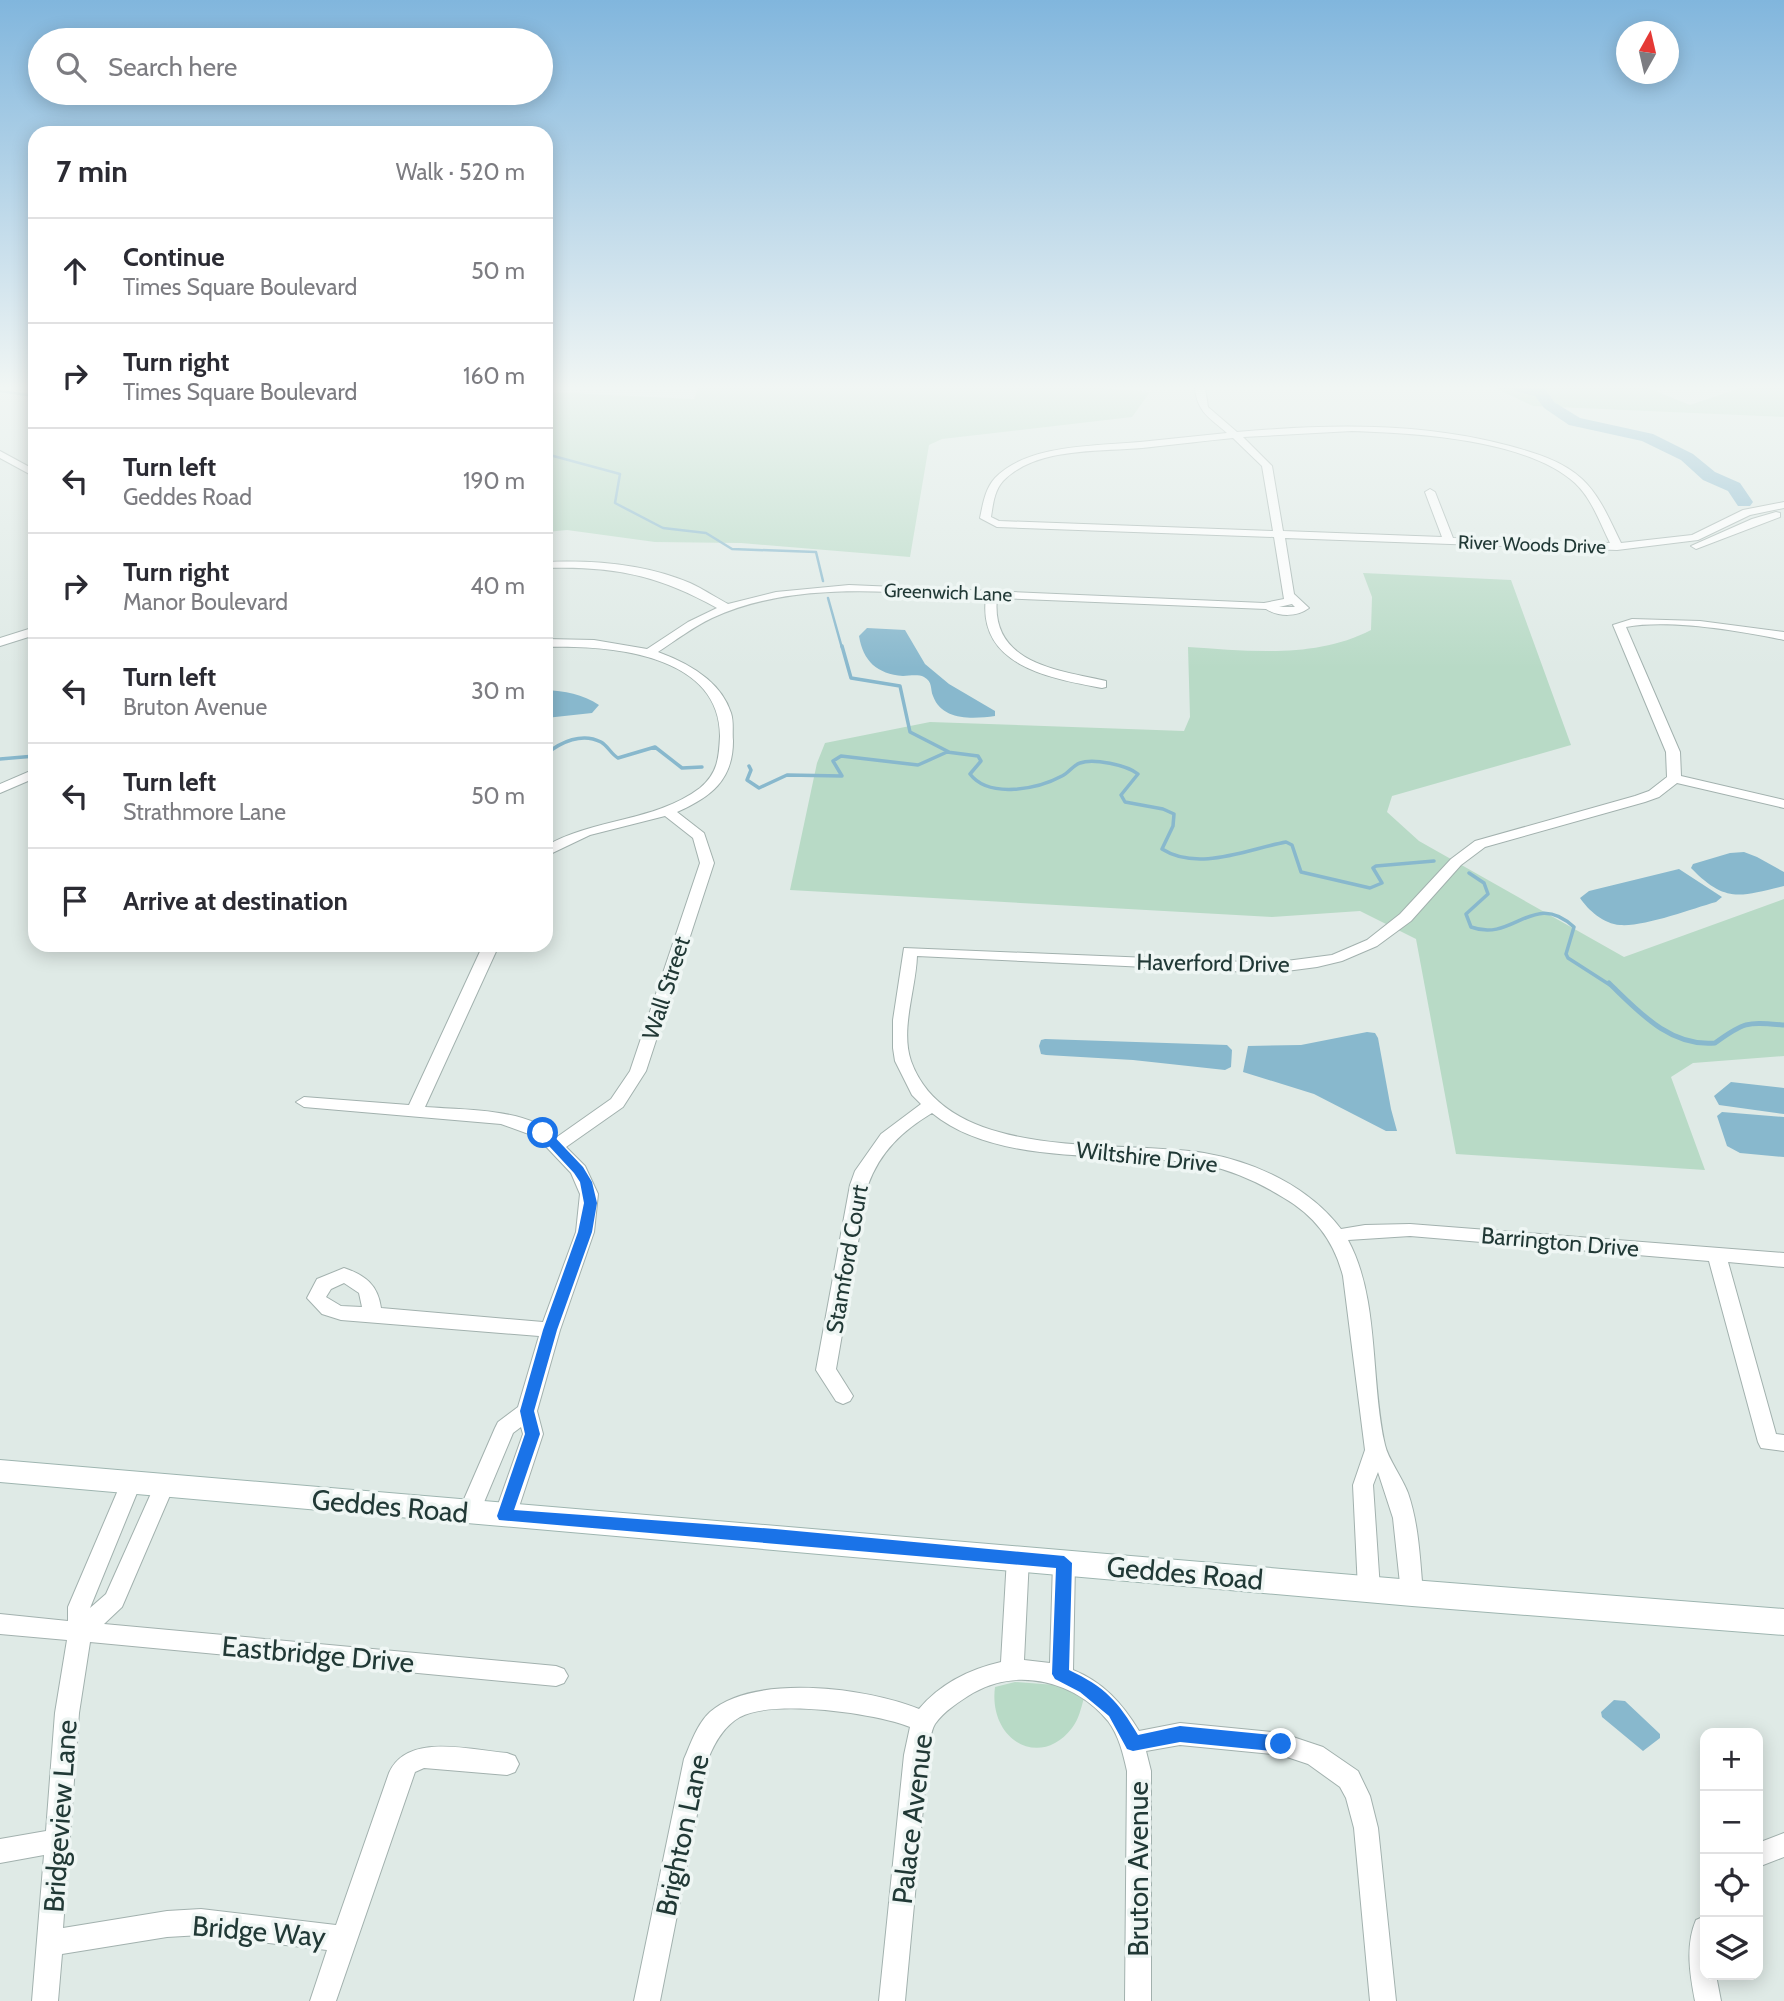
<!DOCTYPE html>
<html lang="en">
<head>
<meta charset="utf-8">
<style>
	:root { --surface:#fff; --page:#f2f2f3; --text:#2b2b33; --muted:#7c7c81; --line:#e1e1e2 }
	body { margin:0; font-family:Cabin,sans-serif; background:var(--page); color:var(--text) }
	.controls { position:absolute; right:21px; bottom:21px; display:grid; overflow:hidden; border-radius:14px; box-shadow:0 4px 18px #0003 }
	.controls button { width:63px; height:63px; display:grid; place-items:center; padding:0; border:0; border-bottom:2px solid var(--line); background:var(--surface); color:var(--text); font:35px sans-serif }
	.compass { position:absolute; left:1616px; top:21px; width:63px; height:63px; border-radius:50%; background:var(--surface); box-shadow:0 4px 18px #0003; rotate:8deg }
	.stop { position:absolute; width:21px; height:21px; margin:-16px; border:5px solid #1a73e8; border-radius:50%; background:#fff }
	.stop.end { background:#1a73e8; border-color:#fff; box-shadow:0 2px 7px #0008 }
	.list { margin:0; padding:0; list-style:none }
	h2 { display:flex; justify-content:space-between; align-items:center; height:91px; margin:0; padding:0 28px; font-size:30px }
	h2 small { font-size:23px; font-weight:400; color:var(--muted) }
	.list li { display:grid; grid-template-columns:46px 1fr auto; gap:21px; align-items:center; box-sizing:border-box; height:105px; padding:0 28px; border-top:2px solid var(--line) }
	.list b { display:block; font-size:26px; white-space:nowrap }
	.list p { margin:0; font-size:23px; white-space:nowrap; color:var(--muted) }
	.list em { font-size:23px; font-style:normal; color:var(--muted) }
	.icon { flex:none; width:38px; height:38px; fill:none; stroke:currentColor; stroke-width:2; stroke-linecap:round; stroke-linejoin:round }
	.map { position:relative; flex:none; width:1784px; height:2001px; overflow:hidden }
	.search { position:absolute; background:var(--surface); box-shadow:0 4px 18px #0003; left:28px; top:28px; width:525px; height:77px; display:flex; align-items:center; gap:18px; box-sizing:border-box; padding:0 24px; border-radius:38px; color:var(--muted); font-size:26px }
	.panel { position:absolute; background:var(--surface); box-shadow:0 4px 18px #0003; left:28px; top:126px; width:525px; height:826px; border-radius:21px }
	.map>svg:first-child { display:block }
</style>
</head>
<body>
<div class="map">
<svg width="1784" height="2001" viewBox="0 0 1784 2001">
	<rect width="100%" height="100%" fill="#dfeae6"/>
	<path fill="#b8dac6" d="M 698,388 L 1102,388 L 1150,392 L 1132,417 L 942,439 L 929,445 L 910,557 L 741,543 L 655,542 L 567,530 L 546,532 L 546,392 L 694,399 Z
		M 1495,388 L 1648,388 L 1690,405 L 1740,388 L 1784,388 L 1784,417 L 1533,406 Z
		M 1363,573 L 1511,580 L 1571,745 L 1392,796 L 1387,812 L 1419,841 L 1624,957 L 1784,899 L 1784,1056 L 1693,1063 L 1671,1077 L 1705,1170 L 1456,1154 L 1416,939 L 1360,911 L 1272,917 L 790,890 L 817,763 L 825,743 L 930,722 L 1184,731 L 1190,717 L 1188,647 C 1249,651 1315,659 1371,630 L 1372,597 Z
		M 1015,1682 L 1056,1685 L 1084,1698 C 1081,1708 1079,1719 1072,1728 C 1040,1770 988,1740 995,1687 Z"/>
	<path fill="#88b8cd" d="M 867,628 L 905,630 L 925,664 L 949,684 L 995,711 L 995,716 C 973,719 942,721 933,696 C 930,689 933,682 924,677 C 918,674 909,676 903,676 C 877,674 863,661 859,636 Z
		M 546,690 C 564,691 583,694 599,705 L 592,713 L 546,718 Z
		M 1744,852 L 1757,857 L 1784,872 L 1784,886 C 1740,896 1726,904 1691,868 L 1693,864 L 1730,853 Z
		M 1679,869 L 1722,897 L 1716,902 C 1691,909 1644,927 1620,925 C 1604,924 1588,910 1580,898 L 1589,891 Z
		M 1367,1032 L 1375,1033 L 1378,1038 L 1391,1109 L 1397,1131 L 1386,1131 L 1314,1094 L 1243,1072 L 1248,1046 L 1301,1045 Z
		M 1045,1039 L 1227,1045 L 1232,1050 L 1231,1067 L 1225,1070 L 1133,1060 L 1046,1055 L 1041,1054 L 1039,1046 L 1041,1040 Z
		M 1731,1082 L 1784,1088 L 1784,1114 L 1719,1105 L 1714,1096 Z
		M 1722,1112 L 1784,1117 L 1784,1157 L 1740,1153 L 1727,1146 L 1717,1116 Z
		M 1614,1700 L 1625,1701 L 1660,1734 L 1660,1738 L 1643,1751 L 1602,1717 L 1601,1712 Z"/>
	<g fill="none" stroke-linecap="round" stroke-linejoin="round">
		<path stroke="#88b8cd" stroke-width="2.5" d="M 0,391 L 35,396
			M 546,454 L 620,474 L 615,503 L 663,528 L 706,533 L 732,549 L 816,552 L 823,581
			M 828,598 L 842,648"/>
		<path stroke="#88b8cd" stroke-width="3.5" d="M 842,646 L 851,678 L 900,686 L 910,732 L 949,752
			M 546,754 C 561,742 582,732 601,742 C 608,746 611,754 618,758 L 655,747 L 682,768 L 702,767
			M 0,759 L 35,756
			M 749,766 L 751,770 L 747,780 L 759,788 L 787,775 L 842,776 L 833,761 L 841,756 L 918,765 L 947,752 L 978,756 L 981,761 L 970,774 C 989,799 1038,789 1062,776 C 1069,773 1073,765 1080,763 C 1093,758 1127,765 1138,774 L 1121,795 L 1125,802 L 1163,809 L 1174,814 L 1173,826 L 1162,849 C 1198,872 1248,849 1286,842 L 1292,845 L 1301,872 L 1370,888 L 1382,883 L 1373,868 L 1376,866 L 1434,861
			M 546,767 L 546,777
			M 1469,873 L 1484,883 L 1488,894 L 1466,914 L 1471,927 C 1514,943 1533,889 1574,927 L 1566,954 L 1568,958 L 1610,985"/>
		<path stroke="#88b8cd" stroke-width="5" d="M 1609,983 C 1639,1012 1670,1047 1715,1043 C 1745,1021 1747,1022 1784,1025"/>
		<path fill="#88b8cd" fill-rule="evenodd" d="M 1513,388 L 1545,389 L 1554,402 L 1580,418 L 1653,434 L 1693,454 L 1715,472 L 1740,483 L 1753,502 L 1750,506 L 1738,506 L 1728,491 L 1703,480 L 1681,460 L 1642,441 L 1569,425 L 1544,408 L 1535,396 L 1515,391 Z"/>
		<defs>
			<path id="minor" d="M 1195,388 L 1205,388 L 1208,407 L 1237,432 C 1329,424 1420,422 1510,446 C 1535,453 1563,461 1582,479 C 1601,497 1610,521 1621,543 L 1692,535 L 1743,510 L 1784,502 L 1784,508 L 1750,515 L 1698,540 L 1617,550 L 1285,538 L 1294,594 L 1309,608 C 1297,617 1279,617 1266,609 L 997,598 C 990,664 1058,670 1106,681 L 1106,687 L 1102,688 C 1050,678 977,666 986,597 C 896,593 797,579 712,618 C 693,627 676,640 658,652 C 688,663 721,681 731,713 C 734,722 732,732 733,741 C 733,780 711,797 677,812 L 704,833 L 714,863 L 646,1071 L 623,1107 L 566,1147 L 585,1166 L 598,1194 L 594,1232 L 560,1330 L 537,1411 L 543,1434 L 516,1516 L 513,1522 L 505,1525 L 497,1522 L 494,1516 L 523,1434 L 521,1427 L 513,1433 L 477,1519 L 469,1522 L 461,1519 L 458,1513 L 495,1428 L 498,1422 L 518,1407 L 539,1336 L 341,1320 L 322,1314 L 307,1298 L 317,1279 L 344,1268 C 365,1275 378,1285 381,1308 L 543,1322 L 576,1232 L 580,1194 L 571,1173 L 537,1137 L 501,1124 L 304,1107 L 296,1102 L 304,1097 L 409,1105 L 483,945 L 499,945 L 425,1107 C 463,1110 529,1108 557,1137 L 611,1099 L 630,1071 L 700,863 L 693,838 L 665,816 L 590,835 L 546,856 L 546,846 C 594,818 655,822 700,788 C 718,773 719,757 720,736 C 720,653 607,645 546,647 L 546,639 L 594,640 L 647,649 L 688,622 L 717,608 C 658,575 613,566 546,568 L 546,562 C 594,560 645,564 690,583 C 703,589 715,597 728,604 L 776,592 L 849,585 L 1264,603 L 1284,599 L 1274,537 L 997,527 L 980,518 C 983,504 985,489 995,478 C 1027,444 1097,446 1140,442 C 1169,439 1198,436 1227,433 C 1210,418 1197,412 1195,388 ZM 1352,431 C 1414,433 1527,439 1575,483 C 1592,499 1600,523 1610,543 L 1453,538 L 1435,492 L 1430,489 L 1425,492 L 1442,537 L 1283,531 L 1272,466 L 1243,437 ZM 1233,438 L 1262,466 L 1273,531 L 999,521 L 991,517 C 993,505 994,491 1003,481 C 1036,447 1098,452 1142,448 C 1172,445 1202,441 1233,438 ZM 1292,604 L 1295,607 L 1279,607 ZM 344,1283 L 359,1293 L 362,1307 L 341,1306 L 326,1297 L 331,1289 Z
				M 0,451 L 35,470 L 35,477 L 0,458 Z
				M 1776,512 L 1780,513 L 1780,517 L 1696,549 L 1691,546 L 1752,519 Z
				M 1632,619 L 1700,621 L 1784,632 L 1784,640 C 1740,631 1670,619 1626,627 L 1680,752 L 1681,776 L 1784,800 L 1784,808 L 1677,783 L 1659,797 L 1645,802 L 1485,847 L 1461,865 L 1411,921 L 1377,946 L 1342,961 L 1317,967 L 1271,973 L 917,956 C 916,989 900,1029 911,1061 C 948,1164 1119,1139 1204,1153 C 1256,1162 1309,1187 1341,1229 L 1365,1225 L 1410,1224 L 1784,1253 L 1784,1267 L 1728,1262 L 1776,1434 L 1784,1435 L 1784,1451 L 1761,1448 L 1758,1442 L 1709,1261 L 1410,1236 L 1348,1240 C 1380,1299 1370,1380 1385,1445 C 1388,1459 1402,1477 1408,1493 C 1419,1525 1420,1560 1423,1593 L 1420,1600 L 1412,1602 L 1404,1600 L 1401,1593 L 1393,1518 L 1378,1472 L 1373,1485 L 1380,1589 L 1377,1596 L 1369,1598 L 1361,1596 L 1358,1589 L 1353,1485 L 1365,1450 L 1343,1276 C 1334,1241 1315,1216 1284,1198 C 1260,1183 1234,1171 1206,1165 C 1123,1150 1000,1169 932,1113 C 902,1131 880,1152 868,1185 L 836,1369 L 853,1396 L 850,1401 L 843,1404 L 836,1401 L 816,1370 L 850,1185 L 855,1171 L 881,1134 L 921,1104 L 912,1095 L 895,1061 L 893,1048 L 893,1020 L 904,948 L 1271,963 L 1332,955 L 1367,940 L 1400,914 L 1451,859 L 1475,841 L 1635,796 L 1649,791 L 1667,777 L 1666,752 L 1613,625 Z
				M 35,627 L 35,635 L 0,646 L 0,638 Z
				M 35,769 L 35,778 L 0,793 L 0,784 Z
				M 131,1475 L 138,1477 L 141,1483 L 90,1608 L 106,1594 L 157,1480 L 164,1478 L 171,1480 L 174,1486 L 122,1607 L 104,1624 L 556,1666 L 564,1669 L 568,1676 L 564,1683 L 556,1686 L 90,1642 L 79,1713 L 63,1928 L 167,1911 L 201,1909 L 336,1925 L 389,1773 C 407,1732 470,1750 507,1753 L 515,1756 L 519,1764 L 515,1772 L 507,1775 L 424,1768 L 415,1772 L 336,2001 L 310,2001 L 327,1950 L 201,1935 L 167,1937 L 62,1954 L 58,2001 L 32,2001 L 44,1855 L 0,1863 L 0,1839 L 46,1831 L 55,1713 L 67,1640 L 0,1634 L 0,1614 L 68,1621 L 68,1607 L 121,1483 L 124,1477 Z
				M 1018,1549 L 1026,1552 L 1029,1558 L 1024,1660 L 1050,1663 L 1053,1563 L 1056,1557 L 1064,1554 L 1072,1557 L 1075,1563 L 1073,1670 C 1103,1682 1122,1703 1139,1731 L 1180,1723 L 1281,1733 L 1323,1747 L 1358,1771 L 1370,1796 L 1378,1828 L 1396,2001 L 1370,2001 L 1354,1828 L 1346,1798 L 1340,1787 L 1308,1764 L 1281,1755 L 1180,1745 L 1146,1751 L 1151,1771 L 1151,2001 L 1125,2001 L 1127,1771 C 1123,1753 1119,1736 1108,1721 C 1075,1681 1017,1667 973,1693 C 960,1701 944,1711 935,1724 C 930,1732 930,1745 928,1755 L 905,2001 L 879,2001 L 904,1755 L 910,1727 C 875,1713 774,1699 740,1717 C 724,1726 715,1742 708,1759 L 660,2001 L 634,2001 L 684,1759 C 691,1743 697,1724 710,1712 C 755,1673 868,1688 919,1709 C 940,1684 970,1669 1001,1662 L 1007,1558 L 1010,1552 Z
				M 1784,1833 L 1784,1857 L 1758,1867 L 1758,1843 Z
				M 1705,1916 L 1705,1975 L 1716,1975 L 1721,2001 L 1695,2001 C 1690,1975 1685,1946 1696,1920 Z"/>
			<path id="secondary" d="M 0,1460 L 1412,1580 L 1784,1609 L 1784,1635 L 1412,1606 L 0,1482 Z"/>
		</defs>
		<use href="#minor" stroke="#a2b1ae" stroke-width="2"/>
		<use href="#secondary" stroke="#9eb5b0" stroke-width="2"/>
		<use href="#minor" fill="#fff" fill-rule="evenodd"/>
		<use href="#secondary" fill="#fff" fill-rule="evenodd"/>
	</g>
	<linearGradient id="sky" x2="0" y2="1"><stop stop-color="#81b6dd"/><stop offset="0.58" stop-color="#f1f6f4"/><stop offset="1" stop-color="#f1f6f4" stop-opacity="0"/></linearGradient>
	<rect width="1784" height="668" fill="url(#sky)"/>
	<path fill="#1a73e8" d="M 543,1129 L 548,1130 L 583,1167 L 592,1182 L 597,1203 L 592,1232 L 557,1330 L 534,1411 L 540,1434 L 514,1510 L 775,1529 L 1064,1556 L 1072,1563 L 1069,1670 C 1105,1687 1118,1701 1138,1735 L 1180,1726 L 1281,1736 L 1287,1739 L 1290,1744 L 1287,1750 L 1281,1752 L 1180,1742 L 1133,1751 L 1127,1749 L 1109,1716 L 1080,1692 L 1055,1679 L 1052,1674 L 1056,1568 L 499,1520 L 497,1516 L 525,1434 L 520,1411 L 543,1330 L 578,1232 L 584,1203 L 580,1182 L 574,1173 L 537,1133 Z"/>
	<g text-anchor="middle" stroke-width="7" stroke-linejoin="round" paint-order="stroke">
		<g font-size="19" fill="#213936" stroke="#eff6f4">
			<text transform="translate(1532 544) rotate(2)" y="7">River Woods Drive</text>
			<text transform="translate(948 592) rotate(2)" y="7">Greenwich Lane</text>
		</g>
		<g font-size="23" fill="#213936" stroke="#eff6f4">
			<text transform="translate(1213 963) rotate(1)" y="8">Haverford Drive</text>
			<text transform="translate(666 988) rotate(-72)" y="8">Wall Street</text>
			<text transform="translate(1147 1157) rotate(6)" y="8">Wiltshire Drive</text>
			<text transform="translate(1560 1242) rotate(5)" y="8">Barrington Drive</text>
			<text transform="translate(847 1259) rotate(-80)" y="8">Stamford Court</text>
		</g>
		<g font-size="28" fill="#213936" stroke="#eff6f4">
			<text transform="translate(390 1506) rotate(5)" y="10">Geddes Road</text>
			<text transform="translate(1185 1573) rotate(5)" y="10">Geddes Road</text>
			<text transform="translate(318 1654) rotate(5)" y="10">Eastbridge Drive</text>
			<text transform="translate(60 1816) rotate(-86)" y="10">Bridgeview Lane</text>
			<text transform="translate(912 1819) rotate(-83)" y="10">Palace Avenue</text>
			<text transform="translate(682 1835) rotate(-78)" y="10">Brighton Lane</text>
			<text transform="translate(1138 1869) rotate(-90)" y="10">Bruton Avenue</text>
			<text transform="translate(259 1931) rotate(5)" y="10">Bridge Way</text>
		</g>
	</g>
</svg>
<div class="controls">
<button>+</button>
<button>−</button>
<button><svg class="icon" aria-label="locate" viewBox="0 0 24 24"><circle cx="12" cy="12" r="6"/><path d="M12 2v4M12 18v4M2 12h4M18 12h4"/></svg></button>
<button><svg class="icon" aria-label="layers" viewBox="0 0 24 24"><path d="M12 4l9 5-9 5-9-5zM3 14l9 5 9-5"/></svg></button>
</div>
<svg class="compass" viewBox="-18 -18 36 36"><path d="M0-13l5 13h-10z" fill="#e53935"/><path d="M0 13l5-13h-10z" fill="#7c7c81"/></svg>
<div class="stop" style="left:543px;top:1133px"></div>
<div class="stop end" style="left:1281px;top:1744px"></div>
<div class="search"><svg class="icon" aria-label="search" viewBox="0 0 24 24"><circle cx="10" cy="10" r="6"/><path d="M15 15l6 6"/></svg>Search here</div>
<section class="panel">
<h2>7 min<small>Walk · 520 m</small></h2>
<ul class="list">
<li><svg class="icon" aria-label="ahead" viewBox="0 0 24 24"><path d="M12 20V5M6 11l6-6 6 6"/></svg><div><b>Continue</b><p>Times Square Boulevard</p></div><em>50 m</em></li>
<li><svg class="icon" aria-label="right" viewBox="0 0 24 24"><path d="M7 20v-9h11M14 6l5 5-5 5"/></svg><div><b>Turn right</b><p>Times Square Boulevard</p></div><em>160 m</em></li>
<li><svg class="icon" aria-label="left" viewBox="0 0 24 24"><path d="M17 20v-9H6M10 6l-5 5 5 5"/></svg><div><b>Turn left</b><p>Geddes Road</p></div><em>190 m</em></li>
<li><svg class="icon" aria-label="right" viewBox="0 0 24 24"><path d="M7 20v-9h11M14 6l5 5-5 5"/></svg><div><b>Turn right</b><p>Manor Boulevard</p></div><em>40 m</em></li>
<li><svg class="icon" aria-label="left" viewBox="0 0 24 24"><path d="M17 20v-9H6M10 6l-5 5 5 5"/></svg><div><b>Turn left</b><p>Bruton Avenue</p></div><em>30 m</em></li>
<li><svg class="icon" aria-label="left" viewBox="0 0 24 24"><path d="M17 20v-9H6M10 6l-5 5 5 5"/></svg><div><b>Turn left</b><p>Strathmore Lane</p></div><em>50 m</em></li>
<li><svg class="icon" aria-label="arrive" viewBox="0 0 24 24"><path d="M6 21V4h12l-3 4 3 4H6"/></svg><div><b>Arrive at destination</b></div></li>
</ul>
</section>
</div>
</body>
</html>
